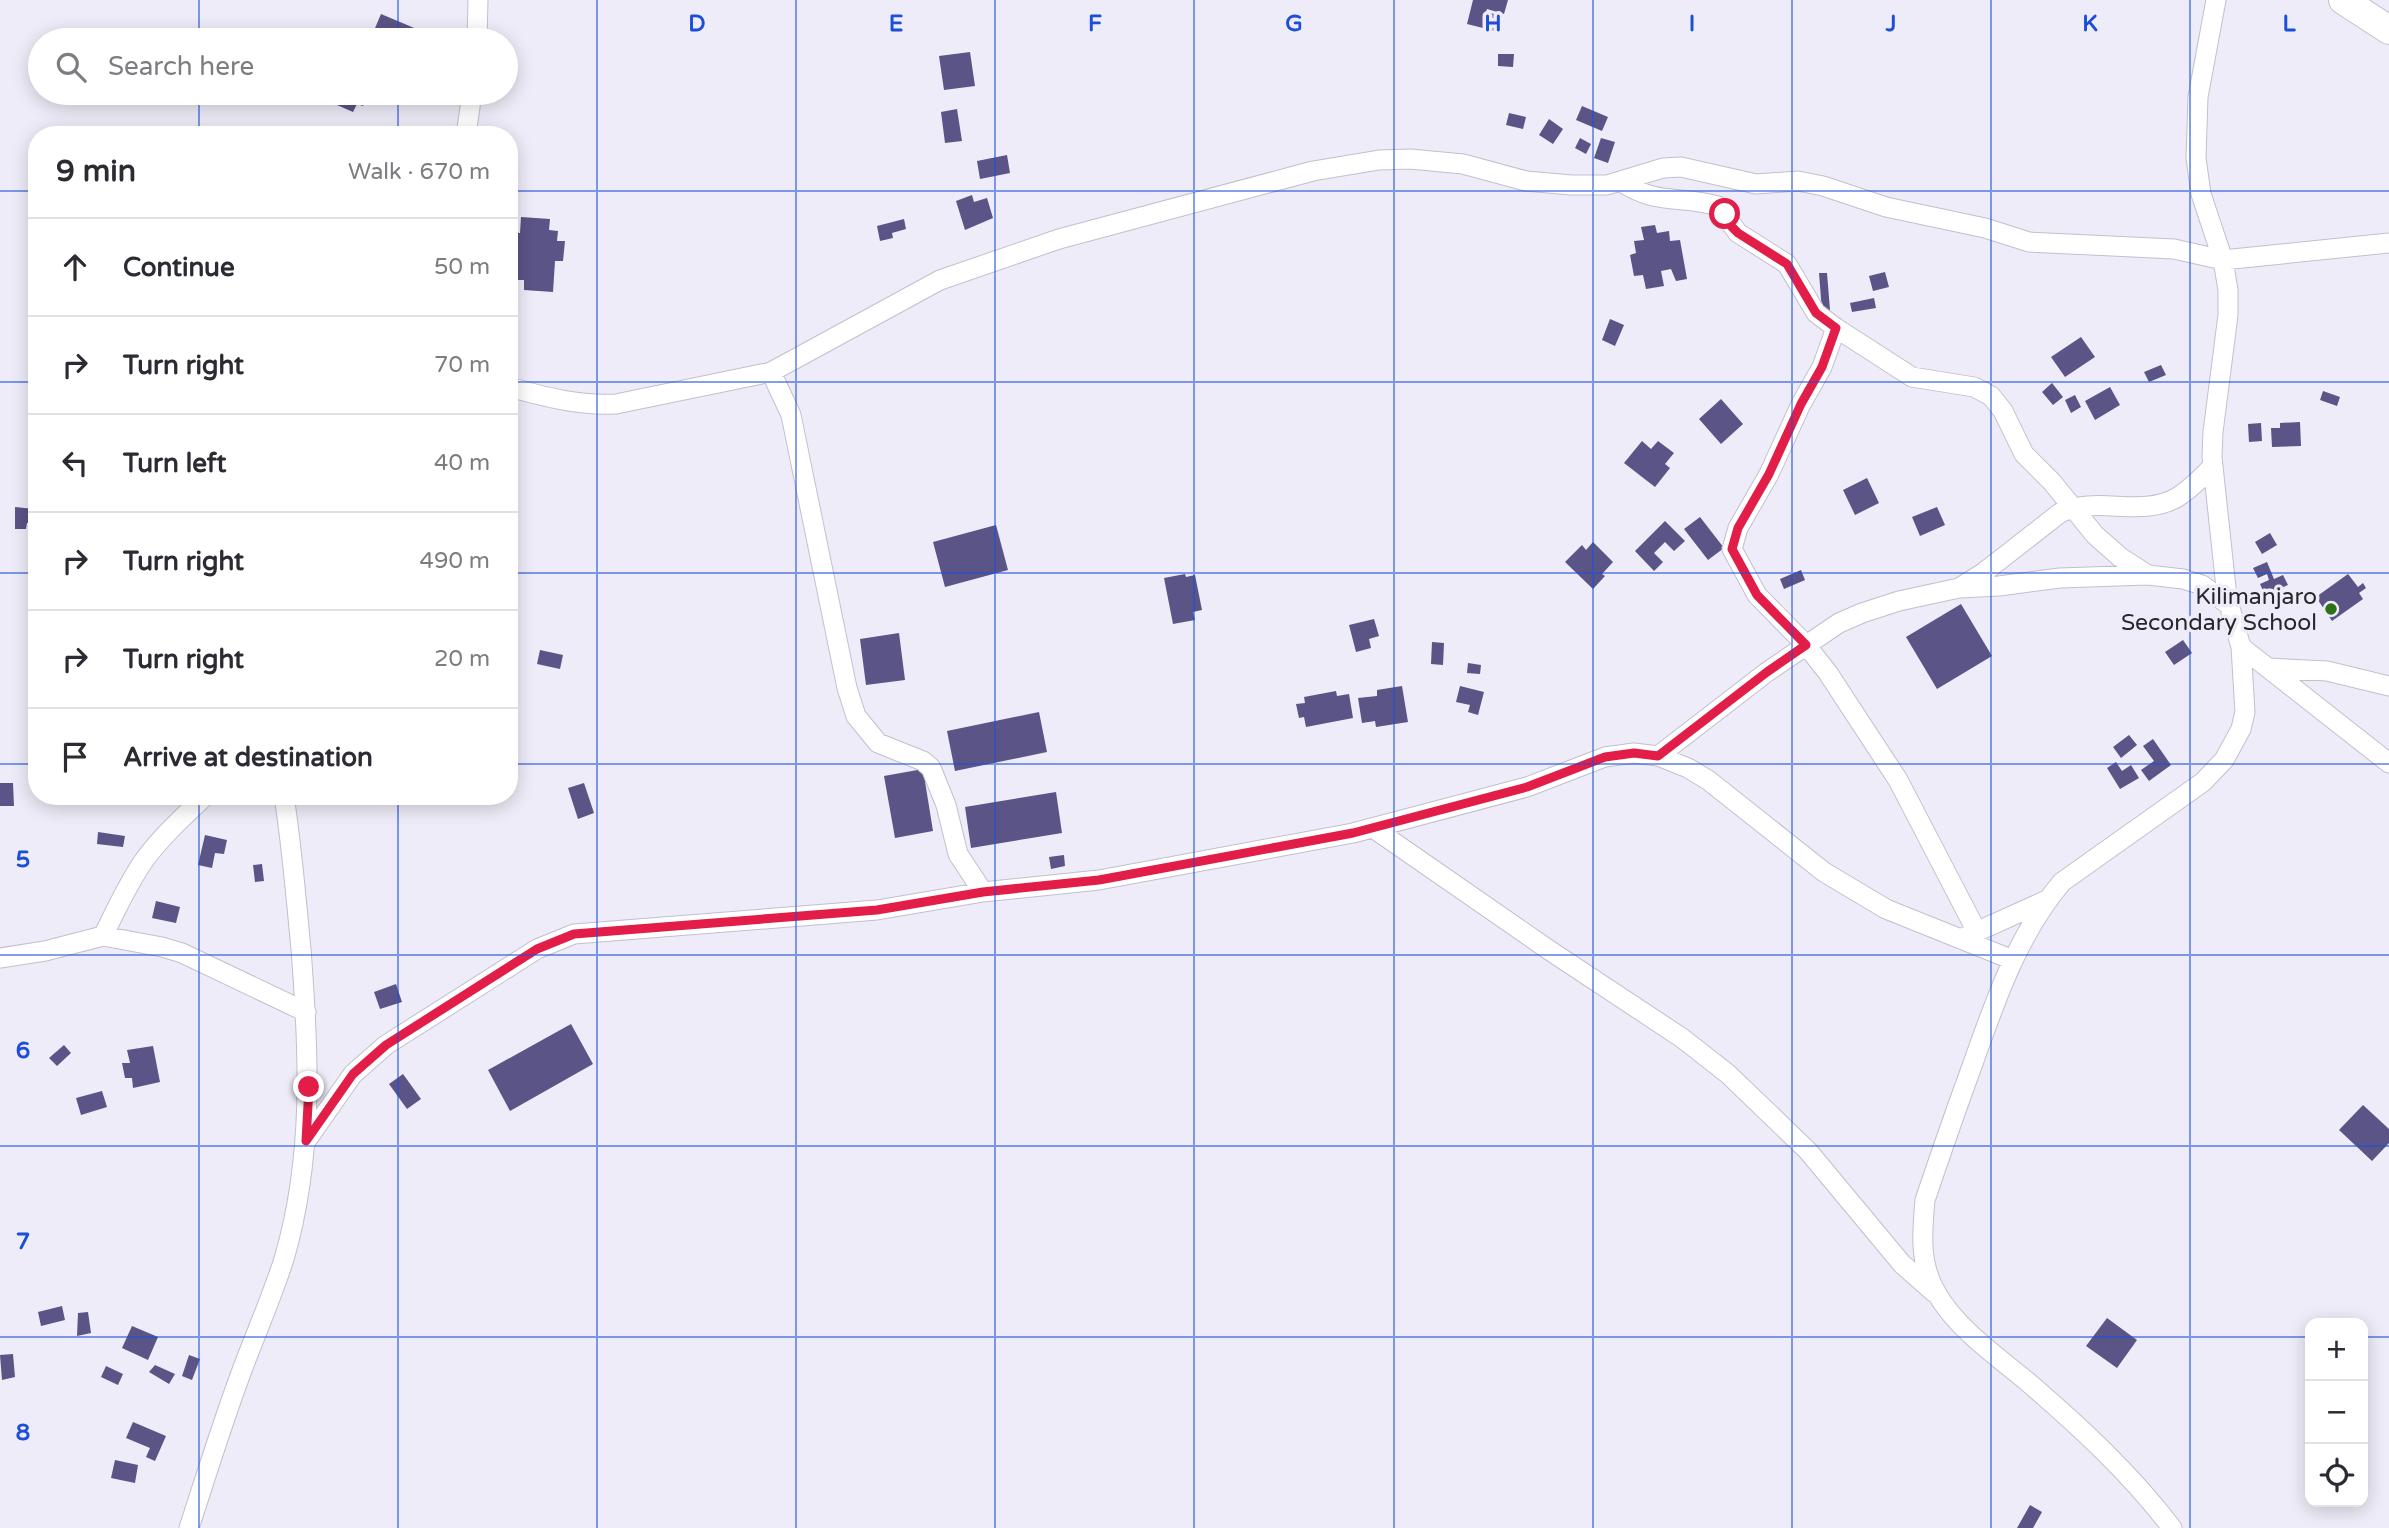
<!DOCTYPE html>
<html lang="en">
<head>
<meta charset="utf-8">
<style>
	:root { --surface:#fff; --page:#f2f2f3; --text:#2b2b33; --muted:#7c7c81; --line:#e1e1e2 }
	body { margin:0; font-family:"Varela Round",sans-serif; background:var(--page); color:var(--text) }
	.controls { position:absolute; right:21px; bottom:21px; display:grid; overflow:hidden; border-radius:14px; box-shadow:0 4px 18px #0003 }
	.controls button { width:63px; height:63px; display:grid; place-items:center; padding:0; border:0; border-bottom:2px solid var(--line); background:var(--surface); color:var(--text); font:35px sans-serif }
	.stop { position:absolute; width:21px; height:21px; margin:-16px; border:5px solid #e11d48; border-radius:50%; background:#fff }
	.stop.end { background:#e11d48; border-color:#fff; box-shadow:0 2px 7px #0008 }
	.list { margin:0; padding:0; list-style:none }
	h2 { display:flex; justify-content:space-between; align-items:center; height:91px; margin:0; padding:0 28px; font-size:30px }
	h2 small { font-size:23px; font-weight:400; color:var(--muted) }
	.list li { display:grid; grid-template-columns:46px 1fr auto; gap:21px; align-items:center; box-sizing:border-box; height:98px; padding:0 28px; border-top:2px solid var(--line) }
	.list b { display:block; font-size:26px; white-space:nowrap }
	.list em { font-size:23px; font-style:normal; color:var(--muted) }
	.icon { flex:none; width:38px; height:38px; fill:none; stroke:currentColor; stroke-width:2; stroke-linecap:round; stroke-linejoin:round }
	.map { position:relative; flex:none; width:2389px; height:1528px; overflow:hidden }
	.search { position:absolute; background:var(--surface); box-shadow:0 4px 18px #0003; left:28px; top:28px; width:490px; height:77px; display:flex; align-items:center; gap:18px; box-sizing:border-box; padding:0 24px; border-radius:38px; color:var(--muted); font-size:26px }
	.panel { position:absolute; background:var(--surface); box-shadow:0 4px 18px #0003; left:28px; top:126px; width:490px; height:679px; border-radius:28px }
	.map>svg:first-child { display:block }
</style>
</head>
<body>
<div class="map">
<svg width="2389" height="1528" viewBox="0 0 2389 1528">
	<rect width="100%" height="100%" fill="#edecf8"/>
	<path fill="#5b5486" d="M 1473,0 L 1508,0 L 1504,14 L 1487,9 L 1486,12 L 1503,16 L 1499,32 L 1467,24 Z
		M 381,14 L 419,30 L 415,40 L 370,40 Z
		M 970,52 L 975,86 L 944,90 L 939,56 Z
		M 1498,54 L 1514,54 L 1513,67 L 1498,66 Z
		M 329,93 L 369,93 L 363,106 L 357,104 L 353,112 L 337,105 L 340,97 Z
		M 1582,106 L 1608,117 L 1602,131 L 1576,120 Z
		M 957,109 L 962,141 L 945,143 L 941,112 Z
		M 1509,113 L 1526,117 L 1523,129 L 1506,125 Z
		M 1549,119 L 1563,129 L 1553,144 L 1539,135 Z
		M 1580,138 L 1591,144 L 1586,154 L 1575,148 Z
		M 1601,138 L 1615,142 L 1608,163 L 1594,158 Z
		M 1007,155 L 1010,173 L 980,179 L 977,161 Z
		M 972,195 L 974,202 L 987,198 L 993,218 L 965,230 L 956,201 Z
		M 521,217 L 550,219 L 549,230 L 558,231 L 557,241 L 565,241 L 563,261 L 555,261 L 553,292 L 524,290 L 524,280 L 514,280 L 515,265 L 509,264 L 509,232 L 520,233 Z
		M 904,219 L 906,229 L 892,233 L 893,238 L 880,241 L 877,226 Z
		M 1655,225 L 1657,233 L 1669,231 L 1670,241 L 1680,240 L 1687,279 L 1676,281 L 1671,269 L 1661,271 L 1664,286 L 1646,289 L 1643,275 L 1634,276 L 1630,255 L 1636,253 L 1634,241 L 1644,240 L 1641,227 Z
		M 1885,272 L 1889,287 L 1873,291 L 1869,276 Z
		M 1819,273 L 1827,273 L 1830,310 L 1822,311 Z
		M 1874,298 L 1876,308 L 1852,312 L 1850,303 Z
		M 1610,319 L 1624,325 L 1615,346 L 1602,340 Z
		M 2081,337 L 2095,357 L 2065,377 L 2051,357 Z
		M 2161,365 L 2166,375 L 2149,382 L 2144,372 Z
		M 2052,383 L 2063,397 L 2053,405 L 2042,392 Z
		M 2110,387 L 2120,405 L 2095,420 L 2085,401 Z
		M 2323,391 L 2340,397 L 2337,406 L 2320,400 Z
		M 2075,395 L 2081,407 L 2071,413 L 2065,400 Z
		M 1721,399 L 1743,424 L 1721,444 L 1699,419 Z
		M 2300,422 L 2301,446 L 2272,447 L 2271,428 L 2280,428 L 2280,423 Z
		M 2261,423 L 2262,441 L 2249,442 L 2248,424 Z
		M 1642,441 L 1651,449 L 1658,441 L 1674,453 L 1665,464 L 1670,468 L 1655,487 L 1624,463 Z
		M 1867,478 L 1879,503 L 1855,515 L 1843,490 Z
		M 15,507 L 34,509 L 34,522 L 27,523 L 26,529 L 15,529 Z
		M 1937,507 L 1945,525 L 1920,536 L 1912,517 Z
		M 1700,517 L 1724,548 L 1708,560 L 1684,529 Z
		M 1665,521 L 1685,541 L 1674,551 L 1665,542 L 1654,553 L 1663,562 L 1654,571 L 1635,551 Z
		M 996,525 L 1008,570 L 945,587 L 933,542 Z
		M 2270,533 L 2277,545 L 2262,554 L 2255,542 Z
		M 1593,542 L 1613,562 L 1602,574 L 1605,576 L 1593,589 L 1565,562 L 1582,545 L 1586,550 Z
		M 2267,562 L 2274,579 L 2283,575 L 2288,585 L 2265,595 L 2260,584 L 2269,580 L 2267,574 L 2258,578 L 2253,568 Z
		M 1801,570 L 1805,580 L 1784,589 L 1780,579 Z
		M 1185,574 L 1186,577 L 1195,575 L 1202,610 L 1193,612 L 1195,620 L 1173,624 L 1164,578 Z
		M 2348,574 L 2358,587 L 2363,583 L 2366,588 L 2359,593 L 2363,599 L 2332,621 L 2316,597 Z
		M 1961,604 L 1992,656 L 1937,689 L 1906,637 Z
		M 1374,619 L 1379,636 L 1369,639 L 1371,648 L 1356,652 L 1349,625 Z
		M 899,633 L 905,680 L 866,685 L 860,639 Z
		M 2183,640 L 2192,653 L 2174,665 L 2165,652 Z
		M 1432,642 L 1444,643 L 1443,665 L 1431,664 Z
		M 540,650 L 563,655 L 560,669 L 537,664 Z
		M 1468,663 L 1481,665 L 1480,674 L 1467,673 Z
		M 1402,686 L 1408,722 L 1376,727 L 1375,721 L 1362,723 L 1358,698 L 1377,696 L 1377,690 Z
		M 1460,686 L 1484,692 L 1478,715 L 1468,712 L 1470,705 L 1456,702 Z
		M 1336,691 L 1337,696 L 1349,694 L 1353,718 L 1306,727 L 1304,717 L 1299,718 L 1296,704 L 1305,703 L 1304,697 Z
		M 1039,712 L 1047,752 L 955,771 L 947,731 Z
		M 2129,735 L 2137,745 L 2121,758 L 2113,747 Z
		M 2153,739 L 2171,765 L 2149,781 L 2141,770 L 2154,761 L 2143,746 Z
		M 2116,762 L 2122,771 L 2131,765 L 2139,778 L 2120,789 L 2107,768 Z
		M 923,769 L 933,831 L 895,838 L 884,776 Z
		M 0,783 L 13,783 L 14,806 L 0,806 Z
		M 584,783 L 594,813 L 578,819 L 568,788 Z
		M 1056,792 L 1062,833 L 971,848 L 965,807 Z
		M 98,832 L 125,836 L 123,847 L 97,844 Z
		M 205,835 L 227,840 L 224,854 L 215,853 L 212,868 L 198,865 Z
		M 1064,855 L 1065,866 L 1051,869 L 1049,857 Z
		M 262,864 L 264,881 L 255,882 L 253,865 Z
		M 156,901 L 180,907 L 176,923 L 152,918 Z
		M 396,984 L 402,1002 L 380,1009 L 374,992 Z
		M 571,1024 L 593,1064 L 510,1111 L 488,1070 Z
		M 64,1045 L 71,1053 L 57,1066 L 49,1058 Z
		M 153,1046 L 160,1082 L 133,1088 L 132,1078 L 125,1078 L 122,1063 L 130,1063 L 127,1050 Z
		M 403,1074 L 421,1099 L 407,1109 L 389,1084 Z
		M 102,1091 L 107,1107 L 81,1115 L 76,1098 Z
		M 2363,1105 L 2389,1129 L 2389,1143 L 2372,1161 L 2339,1130 Z
		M 62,1306 L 65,1320 L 41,1326 L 38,1312 Z
		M 88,1312 L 91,1333 L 77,1336 L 78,1313 Z
		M 2107,1318 L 2137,1340 L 2117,1368 L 2086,1346 Z
		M 132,1326 L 158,1337 L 148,1360 L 122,1348 Z
		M 13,1354 L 15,1377 L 2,1380 L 0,1355 Z
		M 189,1355 L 200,1359 L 192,1380 L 182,1376 Z
		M 155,1365 L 175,1374 L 169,1384 L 149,1372 Z
		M 106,1366 L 123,1374 L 118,1385 L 101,1377 Z
		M 133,1422 L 166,1436 L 155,1461 L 146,1457 L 150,1448 L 126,1438 Z
		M 115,1460 L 138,1465 L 135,1483 L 111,1478 Z
		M 2030,1505 L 2042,1512 L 2033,1528 L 2017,1528 Z"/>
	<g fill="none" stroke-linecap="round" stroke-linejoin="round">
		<defs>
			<path id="street" d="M 477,40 L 478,0
				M 466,135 L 472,93
				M 1620,181 C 1656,206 1681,195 1718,206 L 1738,233 L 1787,264 L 1816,313 L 1836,328 L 1912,377 L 1974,387 L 1991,396 L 2003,411 L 2024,454 L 2052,482 L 2095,535 L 2120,557 L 2148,575 L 2183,579 L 2202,585 L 2229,605
				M 1836,328 L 1822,367 L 1801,404 L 1769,474 L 1738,528 L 1732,549 L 1757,595 L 1806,645 L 1828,673 L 1898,780 L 1977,932
				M 771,372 L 791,415 L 847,688 L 856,716 L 878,743 L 923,761 L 931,768 L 946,805 L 958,854 L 983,892
				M 509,387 C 545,397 579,406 616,404 L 771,372 L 940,280 L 1059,239 L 1313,171 L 1379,160 L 1410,159 L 1463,164 L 1526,181 L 1571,185 L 1607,185 L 1663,168 L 1681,167 L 1756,184 L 1798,181 L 1823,186 L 1886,207 L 1985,228 L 2029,242 L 2174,249 L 2223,260 L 2389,243
				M 1961,588 L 1999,586 L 2060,578 L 2147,575
				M 2241,647 L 2268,668 L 2327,671 L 2389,686
				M 2268,668 L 2389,763
				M 1658,756 L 1767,672 L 1839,623 L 1862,613 L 1899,601 L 1959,588 L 1983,573 L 2060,513 C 2097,495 2140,518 2176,498 C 2190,490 2202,477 2213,466
				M 1373,828 L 1549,950 L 1682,1038 L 1728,1074 L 1808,1151 L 1902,1264 L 1935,1293
				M 103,936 C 116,910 128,883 145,859 C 162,836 184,816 205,796
				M 1965,937 L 2047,900
				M 0,958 L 45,951 L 103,936 L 162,947 L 182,953 L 306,1012
				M 306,1141 L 353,1074 L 386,1045 L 537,949 L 574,934 L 877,910 L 983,892 L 1099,880 L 1353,833 L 1527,787 L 1605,757 L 1634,753 L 1658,756 L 1688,768 L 1708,780 L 1824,872 L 1886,909 L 2013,960
				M 189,1528 C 206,1476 222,1424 241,1373 C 255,1335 272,1297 284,1259 C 314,1157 309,1053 301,949 C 296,898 292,847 284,796
				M 2172,1528 C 2130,1473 2081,1428 2029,1383 C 1998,1357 1958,1330 1937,1294 C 1919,1265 1922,1232 1925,1200 C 1940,1156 1955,1112 1971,1069 C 1994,1004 2017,935 2062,882 L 2203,782 L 2224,760 L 2241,729 L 2245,712 L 2241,647 L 2227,597 L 2212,457 L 2213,432 L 2228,315 L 2228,290 L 2223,260 L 2201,194 L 2196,158 L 2198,97 L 2216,0"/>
			<path id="secondary" d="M 2343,0 L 2389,30"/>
		</defs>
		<use href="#street" stroke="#c1c0cc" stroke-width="21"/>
		<use href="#secondary" stroke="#c1c0cc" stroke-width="30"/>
		<use href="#street" stroke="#fff" stroke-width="19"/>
		<use href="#secondary" stroke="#fff" stroke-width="28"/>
	</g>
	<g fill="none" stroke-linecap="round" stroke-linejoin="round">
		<path stroke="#e11d48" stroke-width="9" d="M 309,1087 L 306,1141 L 353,1074 L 386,1045 L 537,949 L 574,934 L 877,910 L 983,892 L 1099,880 L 1353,833 L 1527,787 L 1605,757 L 1634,753 L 1658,756 L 1767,672 L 1806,645 L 1757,595 L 1732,549 L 1738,528 L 1769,474 L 1801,404 L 1822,367 L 1836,328 L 1816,313 L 1787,264 L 1738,233 L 1732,227 L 1725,214"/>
	</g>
	<path fill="none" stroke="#1d4ed8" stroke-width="2" stroke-opacity="0.55" d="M 199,0 L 199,40M 398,0 L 398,40M 597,0 L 597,1528M 796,0 L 796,1528M 995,0 L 995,1528M 1194,0 L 1194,1528M 1394,0 L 1394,1528M 1593,0 L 1593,1528M 1792,0 L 1792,1528M 1991,0 L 1991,1528M 2190,0 L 2190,1528M 199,93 L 199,135M 398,93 L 398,135M 0,191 L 37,191M 509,191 L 2389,191M 0,382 L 37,382M 509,382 L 2389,382M 0,573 L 37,573M 509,573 L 2389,573M 0,764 L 37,764M 509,764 L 2389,764M 199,796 L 199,1528M 398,796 L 398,1528M 0,955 L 2389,955M 0,1146 L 2389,1146M 0,1337 L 2310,1337M 2363,1337 L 2389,1337"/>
	<circle fill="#2c7315" stroke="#edecf8" stroke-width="2.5" cx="2331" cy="609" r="7"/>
	<g text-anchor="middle" stroke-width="7" stroke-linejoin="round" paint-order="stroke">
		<g font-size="23" fill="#27262b" stroke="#edecf8" text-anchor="end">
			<text x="2317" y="604">Kilimanjaro<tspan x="2317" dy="26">Secondary School</tspan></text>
		</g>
	</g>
	<g font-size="23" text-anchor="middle" font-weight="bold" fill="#1d4ed8" stroke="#edecf8" stroke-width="7" stroke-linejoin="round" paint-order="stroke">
		<text x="697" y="31">D</text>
		<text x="896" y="31">E</text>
		<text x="1095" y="31">F</text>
		<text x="1294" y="31">G</text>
		<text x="1493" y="31">H</text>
		<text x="1692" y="31">I</text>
		<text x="1891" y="31">J</text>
		<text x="2090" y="31">K</text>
		<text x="2289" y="31">L</text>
		<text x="23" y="867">5</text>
		<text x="23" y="1058">6</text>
		<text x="23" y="1249">7</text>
		<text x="23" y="1440">8</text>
	</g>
</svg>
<div class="controls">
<button>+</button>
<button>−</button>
<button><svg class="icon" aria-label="locate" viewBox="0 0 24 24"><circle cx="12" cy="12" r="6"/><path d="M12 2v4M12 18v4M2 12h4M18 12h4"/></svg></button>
</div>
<div class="stop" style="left:1725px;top:214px"></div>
<div class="stop end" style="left:309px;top:1087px"></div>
<div class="search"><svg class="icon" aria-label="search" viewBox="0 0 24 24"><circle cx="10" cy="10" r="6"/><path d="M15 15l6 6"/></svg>Search here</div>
<section class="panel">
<h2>9 min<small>Walk · 670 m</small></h2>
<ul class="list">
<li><svg class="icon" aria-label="ahead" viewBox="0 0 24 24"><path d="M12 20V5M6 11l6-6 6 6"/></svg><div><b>Continue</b></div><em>50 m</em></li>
<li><svg class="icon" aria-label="right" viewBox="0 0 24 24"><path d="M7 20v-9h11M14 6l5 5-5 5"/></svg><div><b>Turn right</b></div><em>70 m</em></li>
<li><svg class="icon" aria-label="left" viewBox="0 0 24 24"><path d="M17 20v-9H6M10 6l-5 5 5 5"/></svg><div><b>Turn left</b></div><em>40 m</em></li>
<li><svg class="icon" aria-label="right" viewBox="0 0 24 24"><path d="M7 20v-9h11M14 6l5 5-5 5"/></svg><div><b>Turn right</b></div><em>490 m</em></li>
<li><svg class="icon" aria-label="right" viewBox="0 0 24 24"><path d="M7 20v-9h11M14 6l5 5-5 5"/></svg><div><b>Turn right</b></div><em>20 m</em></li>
<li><svg class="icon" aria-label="arrive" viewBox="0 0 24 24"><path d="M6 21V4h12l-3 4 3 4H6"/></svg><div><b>Arrive at destination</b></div></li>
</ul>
</section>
</div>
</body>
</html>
